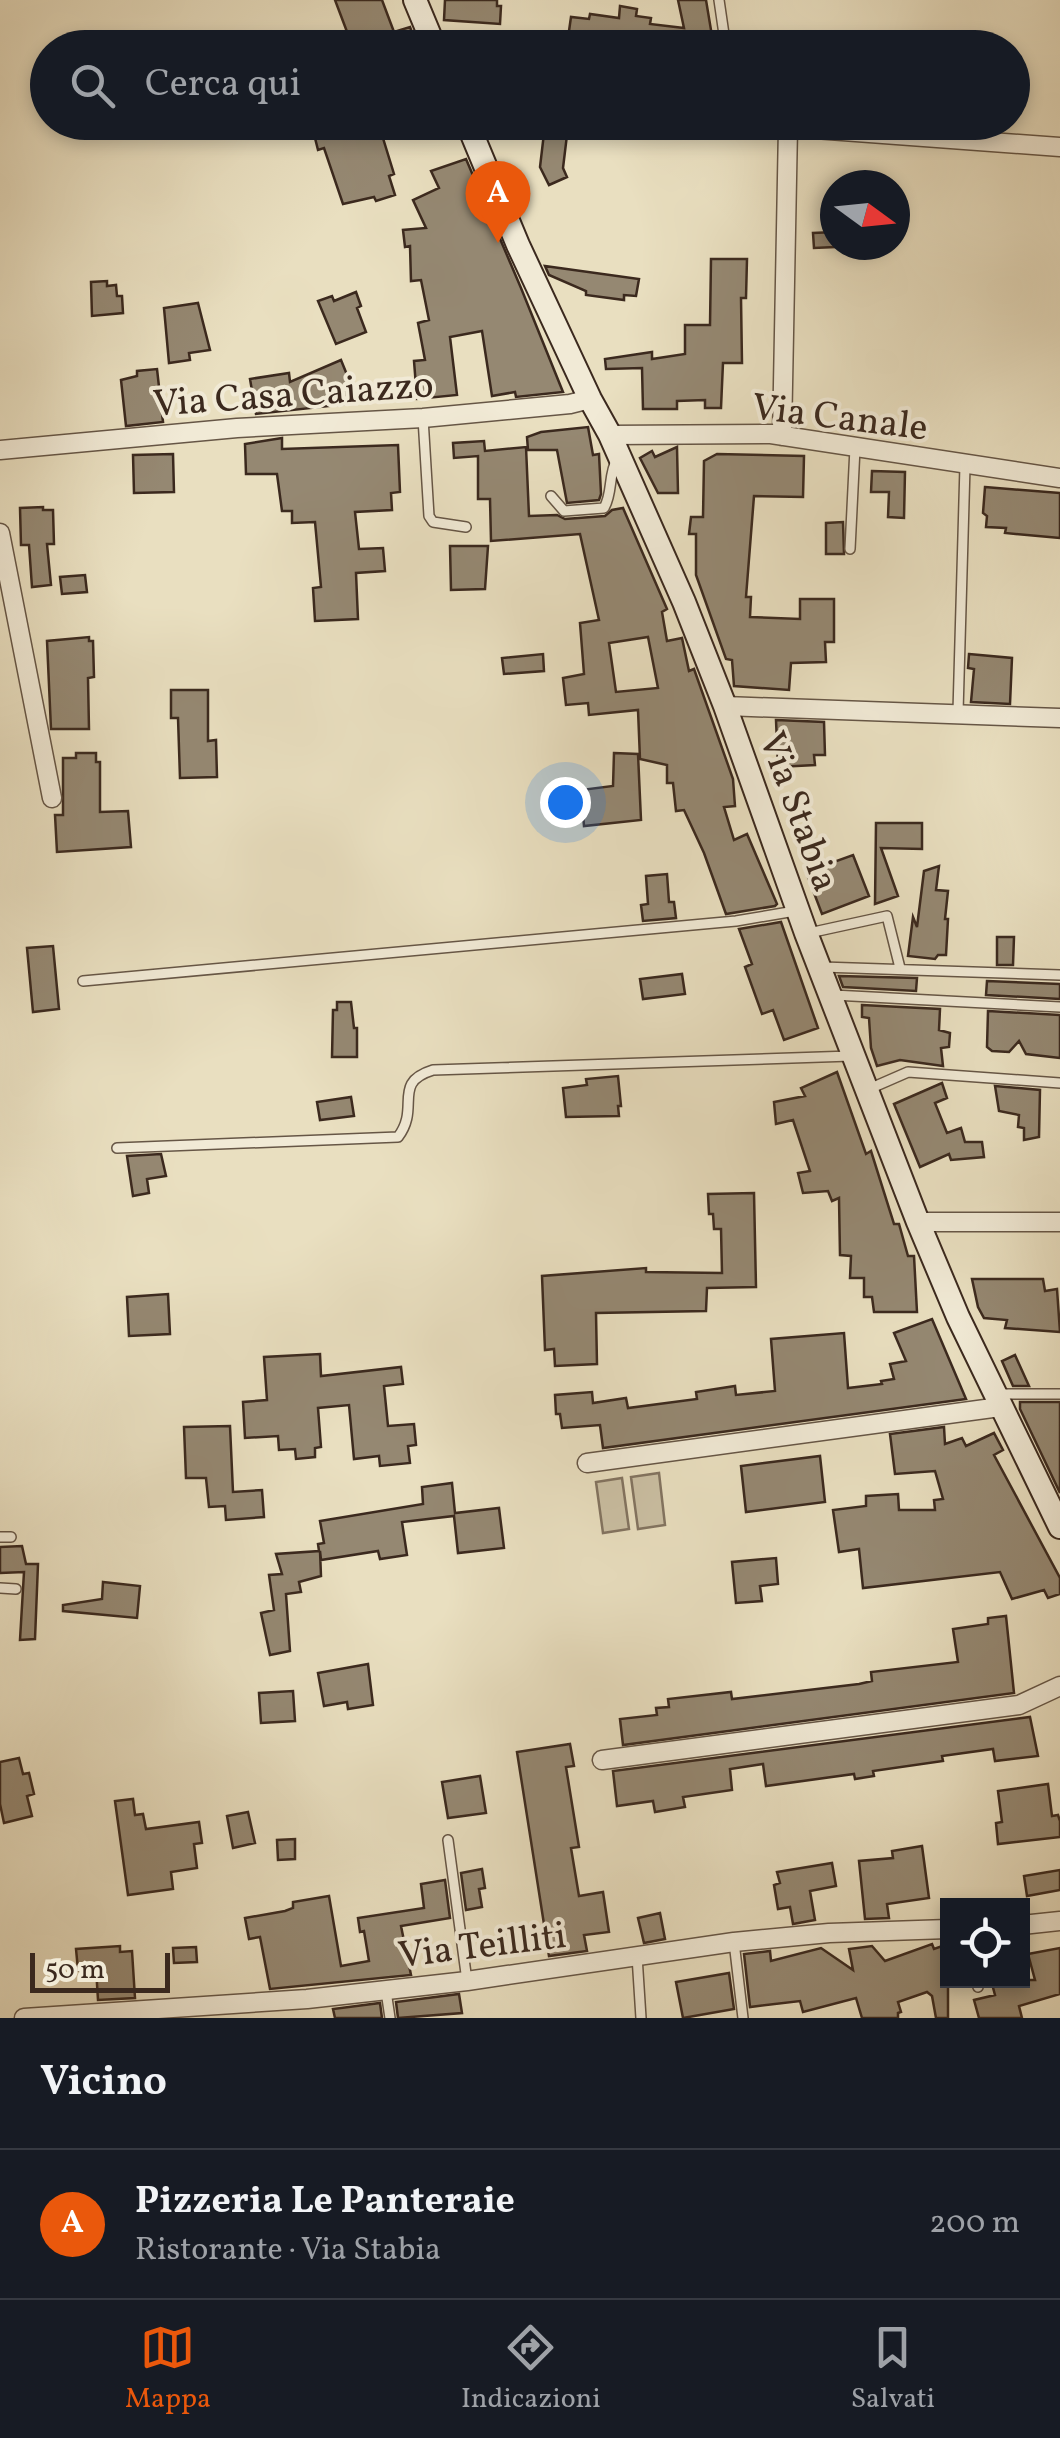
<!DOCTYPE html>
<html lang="it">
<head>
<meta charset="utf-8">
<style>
	:root { --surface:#171b24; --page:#242831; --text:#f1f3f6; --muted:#9ea1a6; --line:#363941; --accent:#ea580c }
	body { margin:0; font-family:Vollkorn,serif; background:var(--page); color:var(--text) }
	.controls { position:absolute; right:30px; bottom:30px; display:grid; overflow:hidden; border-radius:0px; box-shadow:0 5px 15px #0003 }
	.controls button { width:90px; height:90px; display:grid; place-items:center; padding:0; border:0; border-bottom:2px solid var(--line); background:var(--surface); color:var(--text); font:50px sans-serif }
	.compass { position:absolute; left:820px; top:170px; width:90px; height:90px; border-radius:50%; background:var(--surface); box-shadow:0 5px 15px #0003; rotate:105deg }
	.scale { position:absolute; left:30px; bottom:25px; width:140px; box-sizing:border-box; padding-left:10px; border:5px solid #3b291e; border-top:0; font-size:28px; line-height:35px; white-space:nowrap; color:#3b291e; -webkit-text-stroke:8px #f1ead6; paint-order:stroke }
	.you { position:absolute; left:565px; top:802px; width:35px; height:35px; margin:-25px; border:8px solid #fff; border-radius:50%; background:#1a73e8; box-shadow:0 0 0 15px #1a73e833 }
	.badge { display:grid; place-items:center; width:65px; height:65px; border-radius:50%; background:var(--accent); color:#fff; font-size:32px; font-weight:700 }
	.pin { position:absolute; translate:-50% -82px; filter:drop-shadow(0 2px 5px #0008) }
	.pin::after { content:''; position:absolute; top:52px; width:35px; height:30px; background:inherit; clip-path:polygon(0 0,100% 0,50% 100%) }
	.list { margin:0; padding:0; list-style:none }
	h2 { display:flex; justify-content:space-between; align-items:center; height:130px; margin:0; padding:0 40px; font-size:42px }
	h2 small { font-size:32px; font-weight:400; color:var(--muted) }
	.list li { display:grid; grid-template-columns:65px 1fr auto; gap:30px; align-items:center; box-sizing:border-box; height:150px; padding:0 40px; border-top:2px solid var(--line) }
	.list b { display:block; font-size:38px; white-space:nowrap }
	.list p { margin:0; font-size:32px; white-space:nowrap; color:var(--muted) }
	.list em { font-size:32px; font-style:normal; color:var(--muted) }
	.icon { flex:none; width:55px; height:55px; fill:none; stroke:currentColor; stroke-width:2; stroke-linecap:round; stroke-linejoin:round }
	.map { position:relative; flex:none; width:1060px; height:2018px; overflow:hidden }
	.search { position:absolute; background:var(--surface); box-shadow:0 5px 15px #0003; left:30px; right:30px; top:30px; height:110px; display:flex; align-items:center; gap:25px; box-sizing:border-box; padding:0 35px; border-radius:55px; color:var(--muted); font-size:38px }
	.sheet { height:280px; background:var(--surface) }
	nav { display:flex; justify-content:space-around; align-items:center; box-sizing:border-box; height:140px; border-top:2px solid var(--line); background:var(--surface); font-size:28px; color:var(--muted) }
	nav a { display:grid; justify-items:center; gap:5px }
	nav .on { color:var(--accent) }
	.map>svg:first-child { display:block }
</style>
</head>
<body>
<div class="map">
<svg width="1060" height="2018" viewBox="0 0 1060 2018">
	<rect width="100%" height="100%" fill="#e9dfc0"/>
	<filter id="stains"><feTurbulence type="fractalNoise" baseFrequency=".002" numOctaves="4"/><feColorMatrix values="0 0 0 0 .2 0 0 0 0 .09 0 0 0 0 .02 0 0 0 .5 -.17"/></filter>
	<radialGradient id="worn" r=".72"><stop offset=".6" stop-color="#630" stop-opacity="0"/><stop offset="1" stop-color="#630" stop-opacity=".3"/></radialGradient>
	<path fill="#cbc0a4" stroke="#837461" stroke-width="2.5" d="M 659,1473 L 665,1525 L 638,1529 L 631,1477 Z
		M 622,1478 L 629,1529 L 603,1533 L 596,1482 Z"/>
	<path fill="#958872" stroke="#3b291e" stroke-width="2.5" fill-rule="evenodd" d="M 335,0 L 382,0 L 394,32 L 410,27 L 418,48 L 357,48 L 360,44 L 356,34 L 349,37 Z
		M 445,0 L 497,0 L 497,6 L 501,6 L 500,24 L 444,20 Z
		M 678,0 L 706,0 L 714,48 L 670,48 L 670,41 L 569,31 L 571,17 L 589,19 L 590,14 L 619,18 L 620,6 L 637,9 L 636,16 L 651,18 L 650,24 L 684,28 Z
		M 311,122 L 378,122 L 394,174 L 389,176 L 395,195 L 376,201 L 374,197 L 343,204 L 324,148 L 318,150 Z
		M 544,133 L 567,135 L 563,168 L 567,177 L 549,185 L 540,167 Z
		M 466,159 L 521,288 L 563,392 L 516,397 L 515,392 L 492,396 L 482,331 L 450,337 L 457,395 L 417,399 L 414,361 L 425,360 L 418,323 L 429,320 L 421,280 L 411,281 L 410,246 L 405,247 L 403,230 L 426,228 L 413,200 L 439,188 L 431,171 Z
		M 835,232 L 835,247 L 814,248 L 813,233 Z
		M 711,259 L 747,259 L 746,298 L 741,298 L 742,363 L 723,363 L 721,408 L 705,408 L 705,400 L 677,401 L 677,409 L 643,409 L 642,368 L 606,369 L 605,359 L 652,352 L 652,359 L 685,354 L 685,325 L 710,325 Z
		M 545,266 L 639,279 L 636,296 L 624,295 L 624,300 L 586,295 L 586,291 L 549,275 Z
		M 107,281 L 107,286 L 116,285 L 117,296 L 122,296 L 123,313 L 92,316 L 91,282 Z
		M 356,292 L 361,306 L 357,308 L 366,332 L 336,344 L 318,301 L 332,296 L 334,301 Z
		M 198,303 L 210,350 L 189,353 L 190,360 L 169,363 L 164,308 Z
		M 341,360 L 356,397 L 348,400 L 348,404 L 256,414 L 250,379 L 289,373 L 290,382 Z
		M 157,369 L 163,422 L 126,426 L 121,380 L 137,376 L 137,371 Z
		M 588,427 L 593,455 L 599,454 L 601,494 L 599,500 L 567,503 L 557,450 L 528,450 L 527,437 L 541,432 Z
		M 282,438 L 282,449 L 398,445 L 400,492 L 391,493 L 392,510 L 355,512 L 359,549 L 383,548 L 385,571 L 356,573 L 358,619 L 315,621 L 313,588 L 321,587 L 315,522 L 292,523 L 292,511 L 282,511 L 277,474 L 246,474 L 245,444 Z
		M 484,441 L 485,451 L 526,447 L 529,516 L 557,515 L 565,519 L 605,516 L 612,510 L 623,508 L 667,609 L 662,612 L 667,641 L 682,638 L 689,671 L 694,669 L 733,779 L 735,806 L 724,807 L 734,840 L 747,834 L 777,904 L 775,906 L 726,914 L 704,853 L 684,810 L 676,811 L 673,783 L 667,783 L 667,765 L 640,759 L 638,710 L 589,715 L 588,703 L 566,705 L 563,678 L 584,674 L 580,623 L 599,620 L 580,534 L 491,541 L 490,499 L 478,499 L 478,456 L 454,458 L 453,443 ZM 648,637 L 658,688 L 616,692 L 609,643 Z
		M 677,447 L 678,493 L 658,493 L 640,458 L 652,451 L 655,457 Z
		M 173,454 L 174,492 L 134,493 L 133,455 Z
		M 717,454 L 804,456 L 803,497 L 754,496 L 746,597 L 751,597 L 750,617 L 800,619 L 800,599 L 834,599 L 834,642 L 825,642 L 826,662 L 791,663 L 789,690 L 734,686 L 732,660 L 726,659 L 696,575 L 696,534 L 689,534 L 691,517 L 703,517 L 704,461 Z
		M 872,471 L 905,472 L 904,518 L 888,517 L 889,492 L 871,492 Z
		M 985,487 L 1060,493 L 1060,538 L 1005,533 L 1006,528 L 986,527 L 987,516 L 983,513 Z
		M 43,507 L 43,510 L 53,510 L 54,544 L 47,544 L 51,585 L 32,587 L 29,545 L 21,545 L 20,508 Z
		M 843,522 L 844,554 L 826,554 L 826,523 Z
		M 450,546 L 488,546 L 485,589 L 451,590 Z
		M 85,575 L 87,592 L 62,594 L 60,577 Z
		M 89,637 L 89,641 L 93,641 L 94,677 L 88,678 L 89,729 L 51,729 L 47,641 Z
		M 543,654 L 544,671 L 504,674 L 502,658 Z
		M 969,654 L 1012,658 L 1010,704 L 971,702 L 974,669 L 968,668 Z
		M 171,690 L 208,690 L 208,741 L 216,740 L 217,777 L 180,778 L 178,718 L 171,718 Z
		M 776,720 L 824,722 L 825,755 L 814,755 L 815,765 L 778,767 Z
		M 76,753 L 96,753 L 96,762 L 100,762 L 100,812 L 128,811 L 131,847 L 57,852 L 55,815 L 63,815 L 63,758 L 76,758 Z
		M 614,753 L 638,754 L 641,820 L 584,826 L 581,790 L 613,786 Z
		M 876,823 L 922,823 L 922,849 L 881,848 L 898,896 L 875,904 Z
		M 853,855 L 869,896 L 822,914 L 806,872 Z
		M 939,866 L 936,890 L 948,891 L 945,919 L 948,919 L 946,955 L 938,955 L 935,959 L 908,956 L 913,917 L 917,927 L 924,871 Z
		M 667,874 L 669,902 L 674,902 L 676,918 L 643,921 L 641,905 L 648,904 L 646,876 Z
		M 781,922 L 818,1028 L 784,1040 L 773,1010 L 762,1014 L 745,967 L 752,964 L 739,929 Z
		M 997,937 L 1014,937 L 1013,965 L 997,965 Z
		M 53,946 L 59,1009 L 33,1012 L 27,948 Z
		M 682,974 L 685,994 L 643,999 L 640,979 Z
		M 839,976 L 917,978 L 916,991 L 843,987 Z
		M 987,981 L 1060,984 L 1060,999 L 986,995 Z
		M 337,1002 L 351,1002 L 354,1028 L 357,1028 L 357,1057 L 332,1057 L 333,1010 L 337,1010 Z
		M 862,1005 L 940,1009 L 939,1030 L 950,1033 L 949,1047 L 941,1048 L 943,1066 L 900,1060 L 877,1066 L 871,1048 L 869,1018 L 862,1017 Z
		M 988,1011 L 1060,1015 L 1060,1058 L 1026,1054 L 1019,1041 L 1009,1052 L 992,1051 L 987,1047 Z
		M 837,1072 L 866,1154 L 871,1151 L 894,1224 L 899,1224 L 908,1256 L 914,1256 L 917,1312 L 874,1312 L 872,1297 L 864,1297 L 864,1278 L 850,1278 L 851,1256 L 840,1255 L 839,1198 L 832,1201 L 828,1191 L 803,1193 L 798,1173 L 810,1171 L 793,1120 L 776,1124 L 774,1102 L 805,1096 L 801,1088 Z
		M 618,1076 L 621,1106 L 618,1106 L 619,1116 L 566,1117 L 563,1088 L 587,1085 L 586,1079 Z
		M 942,1083 L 947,1098 L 935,1103 L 947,1133 L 961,1128 L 965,1142 L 982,1142 L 984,1157 L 951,1160 L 949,1154 L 920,1167 L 894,1104 Z
		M 995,1086 L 1040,1090 L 1039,1137 L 1024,1140 L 1024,1128 L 1018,1127 L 1019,1115 L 999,1111 Z
		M 351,1097 L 354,1116 L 320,1120 L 317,1102 Z
		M 161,1154 L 166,1176 L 147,1179 L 149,1193 L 133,1196 L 127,1156 Z
		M 754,1193 L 756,1287 L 707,1288 L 706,1311 L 596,1313 L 597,1364 L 555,1366 L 554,1349 L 545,1350 L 542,1276 L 646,1268 L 646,1272 L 722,1273 L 721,1229 L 714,1229 L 713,1214 L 709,1214 L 708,1194 Z
		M 972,1279 L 1043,1279 L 1045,1291 L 1057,1289 L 1060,1332 L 1005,1328 L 1007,1320 L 984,1318 L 978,1307 Z
		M 168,1294 L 170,1334 L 129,1336 L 127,1297 Z
		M 932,1319 L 966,1399 L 603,1448 L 600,1425 L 562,1428 L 560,1414 L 556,1414 L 555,1395 L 592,1392 L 593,1403 L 626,1398 L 628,1408 L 697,1399 L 696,1392 L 735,1386 L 736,1395 L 775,1391 L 771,1339 L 844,1333 L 848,1388 L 882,1384 L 881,1381 L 894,1379 L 890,1364 L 906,1361 L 894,1333 Z
		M 320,1354 L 321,1376 L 401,1367 L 403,1384 L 384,1386 L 388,1426 L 414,1424 L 416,1445 L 408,1446 L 410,1463 L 380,1466 L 379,1456 L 354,1459 L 349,1405 L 318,1408 L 321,1447 L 315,1448 L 315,1457 L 296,1459 L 295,1449 L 279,1450 L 278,1436 L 245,1438 L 243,1402 L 267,1400 L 264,1357 Z
		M 1015,1355 L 1029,1386 L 1013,1386 L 1002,1361 Z
		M 1020,1402 L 1060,1402 L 1060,1493 L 1020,1409 Z
		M 230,1426 L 233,1492 L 262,1490 L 264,1517 L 226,1520 L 225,1506 L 209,1507 L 206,1478 L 186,1478 L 184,1427 Z
		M 944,1427 L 945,1444 L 962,1438 L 966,1446 L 994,1433 L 1003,1450 L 994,1455 L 1060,1578 L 1060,1594 L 1048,1598 L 1044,1590 L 1012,1599 L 1000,1572 L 863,1588 L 859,1549 L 839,1552 L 833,1510 L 866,1506 L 866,1496 L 898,1494 L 899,1510 L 935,1510 L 934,1500 L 943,1499 L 935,1471 L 895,1474 L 890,1434 Z
		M 820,1456 L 825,1502 L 746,1512 L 741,1466 Z
		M 452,1483 L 455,1513 L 499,1508 L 504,1548 L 458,1553 L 454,1516 L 402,1522 L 407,1555 L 380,1559 L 378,1551 L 321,1560 L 320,1551 L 321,1576 L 299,1582 L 301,1592 L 286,1594 L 290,1651 L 270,1655 L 261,1613 L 274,1610 L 269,1575 L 282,1574 L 276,1554 L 319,1551 L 318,1544 L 324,1543 L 320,1521 L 423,1504 L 422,1487 Z
		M 22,1546 L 26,1564 L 38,1564 L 35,1639 L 20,1640 L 24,1572 L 0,1573 L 0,1547 Z
		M 776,1558 L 778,1584 L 760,1586 L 762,1601 L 736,1603 L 732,1562 Z
		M 103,1582 L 140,1586 L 137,1618 L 63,1611 L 63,1605 L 102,1599 Z
		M 1006,1616 L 1014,1693 L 623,1745 L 620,1719 L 657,1715 L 656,1708 L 669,1707 L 668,1699 L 731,1692 L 732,1699 L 859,1684 L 872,1681 L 871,1672 L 958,1662 L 953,1629 L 988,1624 L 988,1618 Z
		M 368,1664 L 373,1705 L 348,1709 L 347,1702 L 324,1706 L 318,1673 Z
		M 293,1691 L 295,1721 L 261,1723 L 259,1693 Z
		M 1030,1717 L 1038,1756 L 995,1761 L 993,1749 L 942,1756 L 943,1761 L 873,1771 L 874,1776 L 855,1779 L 854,1774 L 766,1786 L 763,1764 L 730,1769 L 732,1790 L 683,1797 L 685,1807 L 655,1812 L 653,1801 L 617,1806 L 613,1771 Z
		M 570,1744 L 574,1766 L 566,1767 L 579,1847 L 571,1848 L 579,1896 L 603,1892 L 609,1932 L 584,1935 L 587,1951 L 549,1956 L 517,1752 Z
		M 19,1758 L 23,1774 L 29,1773 L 34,1794 L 27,1796 L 32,1816 L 4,1823 L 0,1804 L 0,1762 Z
		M 480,1776 L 486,1813 L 448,1818 L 442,1782 Z
		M 1048,1784 L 1052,1816 L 1058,1815 L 1060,1821 L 1060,1837 L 998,1844 L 996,1823 L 1002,1822 L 998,1791 Z
		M 133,1799 L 135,1815 L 143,1814 L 146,1829 L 199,1822 L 202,1843 L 194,1844 L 197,1868 L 171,1872 L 173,1889 L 128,1895 L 115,1801 Z
		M 248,1812 L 255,1843 L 233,1848 L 227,1816 Z
		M 295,1839 L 295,1859 L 278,1860 L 277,1840 Z
		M 922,1846 L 929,1898 L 887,1904 L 889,1918 L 865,1919 L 859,1861 L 893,1858 L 892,1851 Z
		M 832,1863 L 836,1886 L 810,1891 L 815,1920 L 793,1924 L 790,1907 L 778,1909 L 774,1885 L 780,1883 L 777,1872 Z
		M 482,1869 L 485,1888 L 479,1889 L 482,1907 L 466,1910 L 461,1873 Z
		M 1060,1870 L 1060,1890 L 1027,1896 L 1024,1876 Z
		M 445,1880 L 450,1918 L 401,1926 L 411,1975 L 270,1989 L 260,1937 L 249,1939 L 245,1918 L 285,1911 L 293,1908 L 293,1902 L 329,1896 L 341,1966 L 369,1961 L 364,1931 L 360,1932 L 358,1918 L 424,1908 L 421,1884 Z
		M 660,1913 L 665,1939 L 644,1943 L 638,1918 Z
		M 932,1944 L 934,1949 L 948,1944 L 948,2018 L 936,2018 L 932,1996 L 927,1992 L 898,2002 L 901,2012 L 898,2013 L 898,2018 L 862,2018 L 856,1998 L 803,2012 L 800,2001 L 750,2007 L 744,1954 L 770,1951 L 771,1961 L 821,1948 L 853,1970 L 849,1949 L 872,1946 L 885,1961 Z
		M 120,1946 L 120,1952 L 132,1951 L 135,1998 L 98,2000 L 96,1968 L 78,1970 L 76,1949 Z
		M 196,1947 L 197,1962 L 174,1963 L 173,1948 Z
		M 1060,1948 L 1060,1994 L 1019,2006 L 1022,2018 L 979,2018 L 974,2000 L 995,1995 L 991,1980 L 1035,1980 L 1028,1954 Z
		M 729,1973 L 734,2009 L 683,2018 L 676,1982 Z
		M 459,1994 L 462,2013 L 398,2018 L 396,2002 Z
		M 380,2003 L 382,2018 L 335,2018 L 333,2009 Z"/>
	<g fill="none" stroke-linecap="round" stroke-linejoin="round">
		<defs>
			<path id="service" d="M 719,0 L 726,48
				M 423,418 L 429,516 L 433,522 L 466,527
				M 551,496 L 564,511 L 604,508 C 613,493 608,475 617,459
				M 850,549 L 855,448
				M 958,712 L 965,466
				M 809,933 L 887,916 L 900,968
				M 822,967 L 1060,975
				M 83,981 L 736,921 L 795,911
				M 833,995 L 1060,1007
				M 869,1089 L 908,1072 L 1060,1083
				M 117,1148 L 398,1137 C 421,1107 391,1083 433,1070 L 851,1056
				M 998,1394 L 1060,1394
				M 0,1537 L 11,1537
				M 0,1588 L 16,1589
				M 448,1840 L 467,1981
				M 734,1942 L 743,2018
				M 637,1956 L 641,2018
				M 976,1980 L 978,1987
				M 386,1991 L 390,2018"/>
			<path id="minor" d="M 610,435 L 771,434 L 1060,478
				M 782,436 L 788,127 L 1060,147
				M 0,450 L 237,428 L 423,418 L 570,404 L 590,399
				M 0,533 L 52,798
				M 725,706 L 1060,718
				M 918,1222 L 1060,1222
				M 587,1463 L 1000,1407
				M 602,1760 L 1019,1705 L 1060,1686
				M 1022,1925 L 1060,1921
				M 24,2018 L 307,1999 L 467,1981 L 734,1942 L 829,1933 L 948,1929"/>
			<path id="secondary" d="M 415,0 L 435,48
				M 467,122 L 518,245 L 590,399 L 610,435 L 684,602 L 725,706 L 806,933 L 918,1222 L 958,1317 L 1060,1527"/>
		</defs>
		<use href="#service" stroke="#665646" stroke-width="12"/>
		<use href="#minor" stroke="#665646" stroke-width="21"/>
		<use href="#secondary" stroke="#3b291e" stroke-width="26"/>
		<use href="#service" stroke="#f1ead6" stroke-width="9"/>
		<use href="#minor" stroke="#f1ead6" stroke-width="18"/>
		<use href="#secondary" stroke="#f1ead6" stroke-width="22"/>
	</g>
	<g text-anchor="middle" stroke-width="8" stroke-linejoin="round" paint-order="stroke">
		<g font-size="38" fill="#3b291e" stroke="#f1ead6">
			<text transform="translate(293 393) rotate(-4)" y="13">Via Casa Caiazzo</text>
			<text transform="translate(840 416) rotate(7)" y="13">Via Canale</text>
			<text transform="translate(800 811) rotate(70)" y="13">Via Stabia</text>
			<text transform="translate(482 1944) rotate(-7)" y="13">Via Teilliti</text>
		</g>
	</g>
	<rect width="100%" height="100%" filter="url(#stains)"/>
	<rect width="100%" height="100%" fill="url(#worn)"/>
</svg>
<div class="controls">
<button><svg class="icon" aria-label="locate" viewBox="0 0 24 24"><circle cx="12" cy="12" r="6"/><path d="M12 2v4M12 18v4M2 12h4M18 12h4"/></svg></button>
</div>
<svg class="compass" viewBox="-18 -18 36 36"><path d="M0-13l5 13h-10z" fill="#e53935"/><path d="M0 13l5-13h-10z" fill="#9ea1a6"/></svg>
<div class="scale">50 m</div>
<div class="you"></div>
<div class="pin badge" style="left:498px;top:243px">A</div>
<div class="search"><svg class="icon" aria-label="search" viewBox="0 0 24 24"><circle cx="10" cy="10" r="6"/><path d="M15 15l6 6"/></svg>Cerca qui</div>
</div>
<section class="sheet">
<h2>Vicino<small></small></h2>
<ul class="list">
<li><span class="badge">A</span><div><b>Pizzeria Le Panteraie</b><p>Ristorante · Via Stabia</p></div><em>200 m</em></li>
</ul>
</section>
<nav>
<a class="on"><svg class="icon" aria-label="map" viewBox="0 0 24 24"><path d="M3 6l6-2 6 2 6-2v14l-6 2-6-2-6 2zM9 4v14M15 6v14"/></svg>Mappa</a>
<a><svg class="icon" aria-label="directions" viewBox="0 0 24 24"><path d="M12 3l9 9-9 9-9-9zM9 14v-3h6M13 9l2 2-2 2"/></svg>Indicazioni</a>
<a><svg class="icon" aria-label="saved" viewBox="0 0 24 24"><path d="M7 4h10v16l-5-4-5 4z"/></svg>Salvati</a>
</nav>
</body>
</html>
